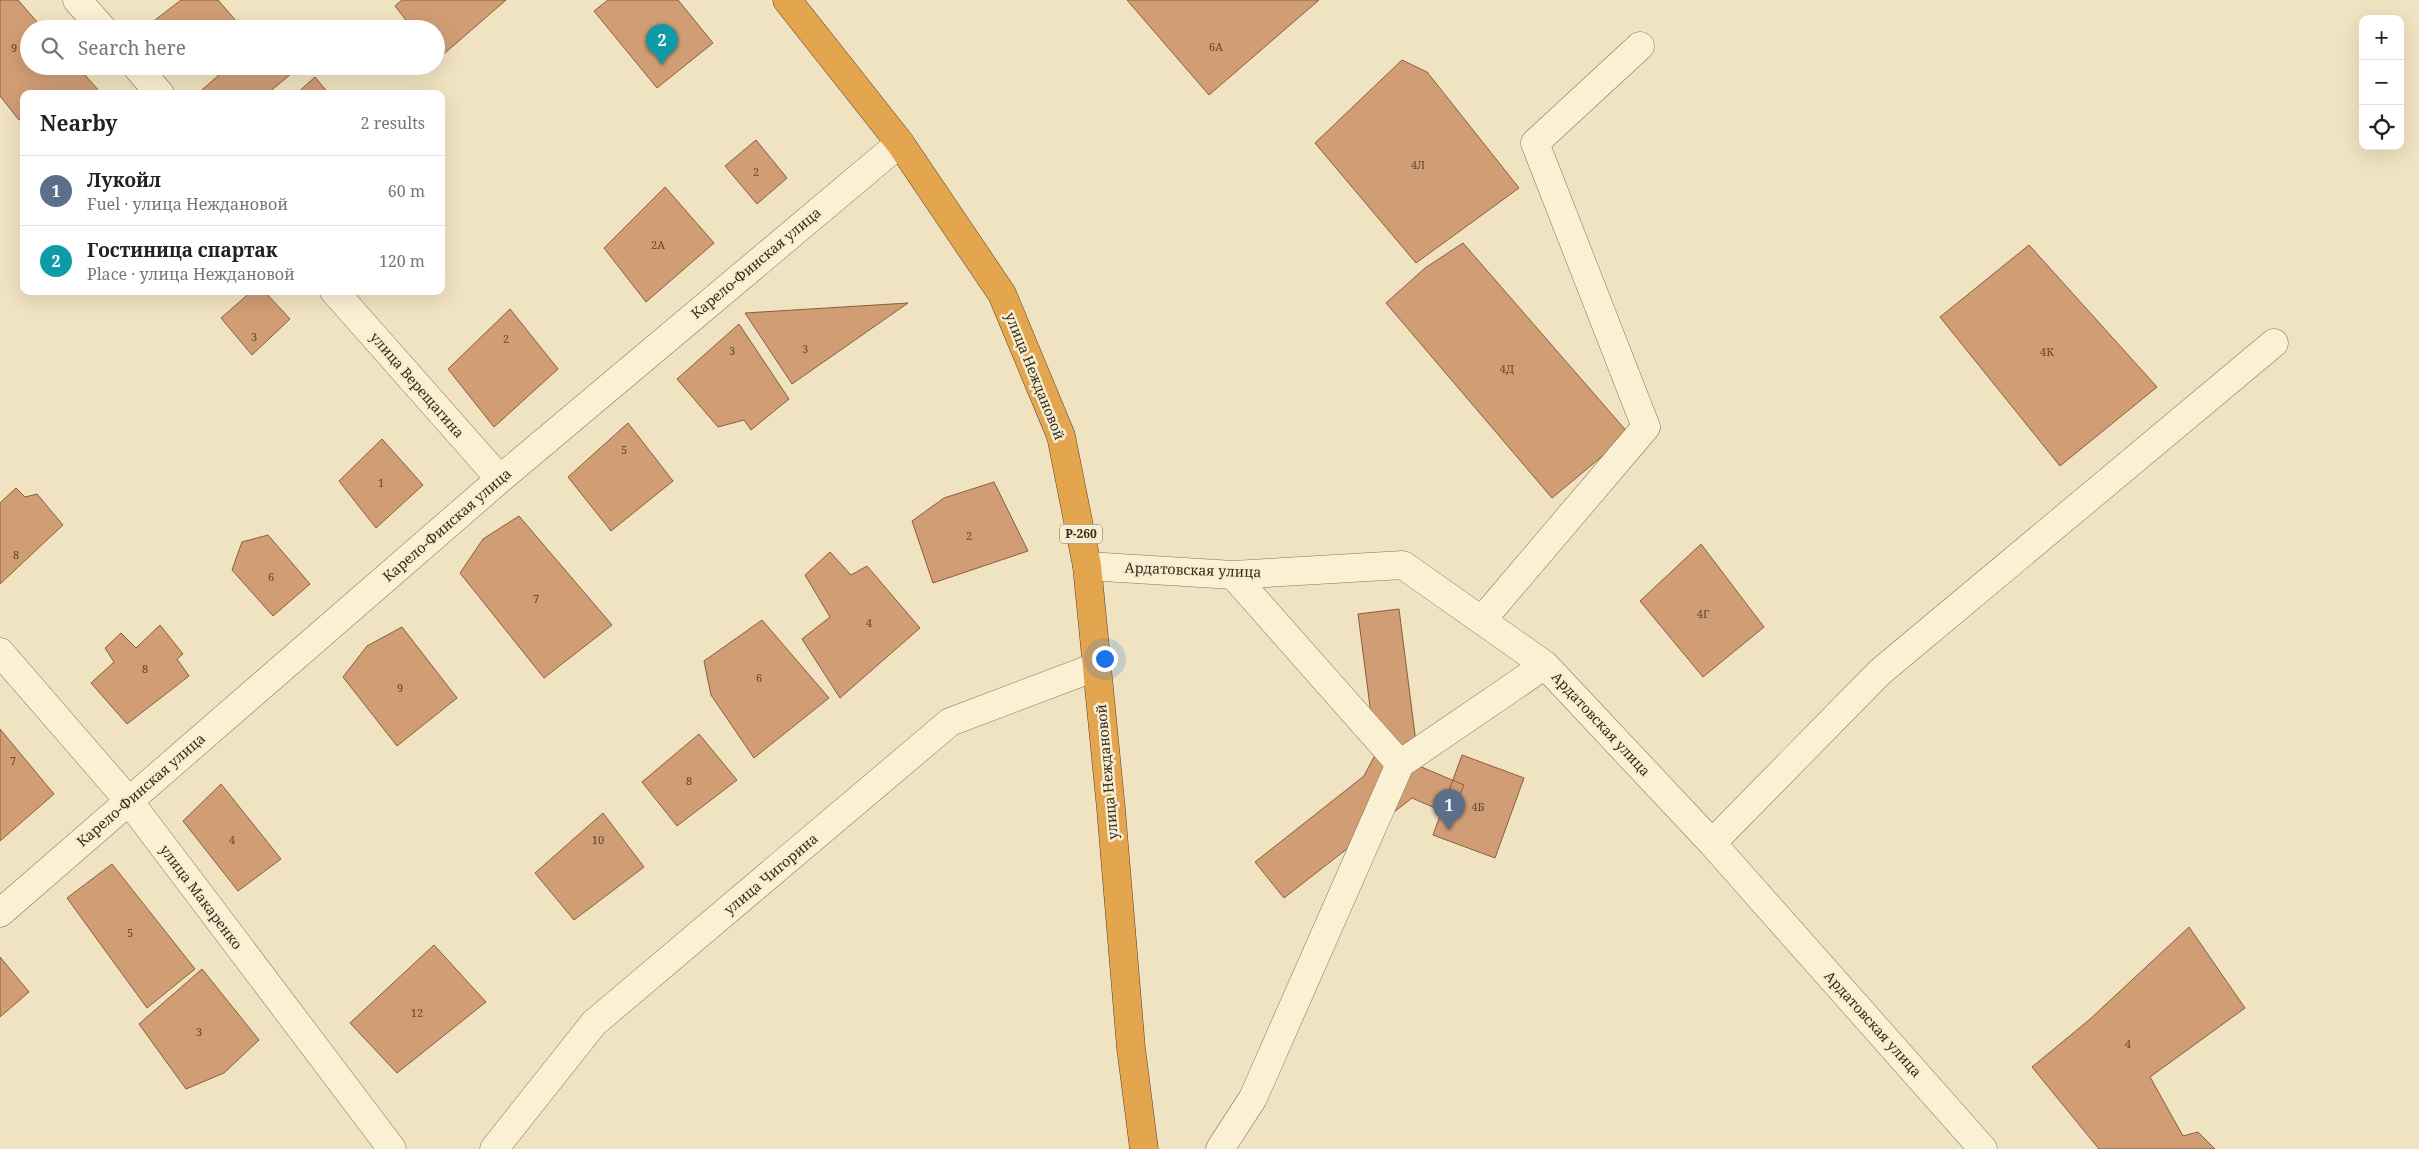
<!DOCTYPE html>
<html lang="en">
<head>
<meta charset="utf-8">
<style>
	:root { --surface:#fff; --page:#f2f2f2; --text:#222; --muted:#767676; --line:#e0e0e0; --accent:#0b8043 }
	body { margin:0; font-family:"Noto Serif",serif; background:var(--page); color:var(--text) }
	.controls { position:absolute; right:15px; top:15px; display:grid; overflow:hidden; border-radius:10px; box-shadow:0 5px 20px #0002 }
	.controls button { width:45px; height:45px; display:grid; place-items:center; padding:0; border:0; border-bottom:1px solid var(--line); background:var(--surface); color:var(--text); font:25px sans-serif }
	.you { position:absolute; left:1104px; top:658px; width:18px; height:18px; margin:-12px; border:4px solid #fff; border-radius:50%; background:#1a73e8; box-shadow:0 0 0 8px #1a73e833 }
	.badge { display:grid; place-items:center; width:32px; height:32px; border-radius:50%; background:var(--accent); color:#fff; font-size:16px; font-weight:700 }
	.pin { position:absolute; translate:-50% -41px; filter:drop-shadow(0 1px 2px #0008) }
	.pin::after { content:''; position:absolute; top:26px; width:18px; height:15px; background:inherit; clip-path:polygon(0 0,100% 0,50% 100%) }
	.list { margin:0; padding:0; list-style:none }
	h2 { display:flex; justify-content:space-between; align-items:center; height:65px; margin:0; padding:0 20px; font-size:21px }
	h2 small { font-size:16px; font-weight:400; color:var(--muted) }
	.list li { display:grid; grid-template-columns:32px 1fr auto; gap:15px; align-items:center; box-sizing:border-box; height:70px; padding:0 20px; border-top:1px solid var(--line) }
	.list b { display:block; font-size:19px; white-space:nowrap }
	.list p { margin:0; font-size:16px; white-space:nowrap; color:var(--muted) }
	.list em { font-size:16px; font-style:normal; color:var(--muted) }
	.icon { flex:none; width:28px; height:28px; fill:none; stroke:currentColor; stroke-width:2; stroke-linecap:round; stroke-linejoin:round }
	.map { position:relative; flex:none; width:2419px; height:1149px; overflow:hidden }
	.search { position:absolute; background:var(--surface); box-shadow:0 5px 20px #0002; left:20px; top:20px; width:425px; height:55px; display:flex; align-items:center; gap:12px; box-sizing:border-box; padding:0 18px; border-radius:28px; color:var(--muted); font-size:19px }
	.panel { position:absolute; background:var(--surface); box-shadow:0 5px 20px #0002; left:20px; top:90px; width:425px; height:205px; border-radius:10px }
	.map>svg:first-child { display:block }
</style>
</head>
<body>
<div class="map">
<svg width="2419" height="1149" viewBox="0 0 2419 1149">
	<rect width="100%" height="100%" fill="#f0e3c1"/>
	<path fill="#d09d75" stroke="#8a5d3c" d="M 0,0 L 18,0 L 43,29 L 29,29 L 29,66 L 77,66 L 100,92 L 97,94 L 24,94 L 24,116 L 19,120 L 0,96 Z
		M 181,0 L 218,0 L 243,29 L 147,29 L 146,27 Z
		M 402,0 L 506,0 L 438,59 L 436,57 L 436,29 L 413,29 L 395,6 Z
		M 608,0 L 678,0 L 713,43 L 657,88 L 594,11 Z
		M 1127,0 L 1319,0 L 1209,95 Z
		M 1402,60 L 1427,72 L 1519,188 L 1416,263 L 1315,143 Z
		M 181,66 L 199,66 L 189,75 Z
		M 229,66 L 287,66 L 292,73 L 267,94 L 205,94 L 202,90 Z
		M 315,77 L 329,94 L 296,94 Z
		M 756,140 L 787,178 L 757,204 L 725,166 Z
		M 665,187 L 714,243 L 646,302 L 604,248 Z
		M 1463,243 L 1629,434 L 1552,498 L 1386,303 L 1425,268 Z
		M 2029,245 L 2157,387 L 2060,466 L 1940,317 Z
		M 252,291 L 264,291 L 290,319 L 252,355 L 221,318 Z
		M 908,303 L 792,384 L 745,313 Z
		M 510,309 L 558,369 L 494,427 L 448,369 Z
		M 739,324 L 789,399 L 751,430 L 744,420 L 718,427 L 677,379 Z
		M 628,423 L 673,481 L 611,531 L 568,477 Z
		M 382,439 L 423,485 L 376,528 L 339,481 Z
		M 994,482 L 1028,551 L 933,583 L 912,521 L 944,498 Z
		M 16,488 L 25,497 L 37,494 L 63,525 L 0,584 L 0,503 Z
		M 519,516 L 612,625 L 544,678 L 460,573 L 483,539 Z
		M 268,535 L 310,584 L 273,616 L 232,570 L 242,542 Z
		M 1701,544 L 1764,627 L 1703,677 L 1640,601 Z
		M 830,552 L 851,575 L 867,566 L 920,628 L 840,698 L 802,639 L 830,617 L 805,575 Z
		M 1399,609 L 1419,766 L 1464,785 L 1451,815 L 1412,798 L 1284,898 L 1255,862 L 1364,776 L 1376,753 L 1358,614 Z
		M 762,620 L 829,698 L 754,758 L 711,695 L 704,661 Z
		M 160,625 L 183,654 L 177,659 L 189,676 L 127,724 L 91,683 L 114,662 L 105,648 L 121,633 L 136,648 Z
		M 402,627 L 457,698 L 397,746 L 343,677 L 367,646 Z
		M 0,729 L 54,794 L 0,841 Z
		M 699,734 L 737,780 L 677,826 L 642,782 Z
		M 1462,755 L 1524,778 L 1495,858 L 1433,835 Z
		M 221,784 L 281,859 L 238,891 L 183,821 Z
		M 603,813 L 644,867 L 574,920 L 535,873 Z
		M 112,864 L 195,969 L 147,1008 L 67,898 Z
		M 2189,927 L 2245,1008 L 2150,1077 L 2183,1136 L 2198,1132 L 2215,1149 L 2099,1149 L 2032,1067 L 2089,1020 Z
		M 434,945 L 486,1002 L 397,1073 L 350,1023 Z
		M 0,957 L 29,992 L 0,1017 Z
		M 202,969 L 259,1040 L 224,1073 L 186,1089 L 139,1024 Z"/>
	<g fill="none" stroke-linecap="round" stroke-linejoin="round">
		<defs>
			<path id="minor" d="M 77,0 L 103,29
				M 136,66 L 160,94
				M 334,291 L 500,479
				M 1087,566 L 1233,575 L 1403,565 L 1545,665 L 1712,843 L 1983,1149
				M 1233,575 L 1400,764
				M 1482,620 L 1646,427 L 1535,143 L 1640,46
				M 0,652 L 129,801 L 392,1149
				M 1712,843 L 1880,672 L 2274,343
				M 0,913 L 500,479 L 900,143
				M 494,1149 L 594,1023 L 950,722 L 1098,666
				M 1220,1149 L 1253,1098 L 1400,764 L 1545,665"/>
			<path id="highway" d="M 787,0 L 900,143 L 1002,294 L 1061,436 L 1087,566 L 1111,809 L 1131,1048 L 1144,1149"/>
		</defs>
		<use href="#minor" stroke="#8a7358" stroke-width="29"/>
		<use href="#highway" stroke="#57412c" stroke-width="29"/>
		<use href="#minor" stroke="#faf0d4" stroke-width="28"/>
		<use href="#highway" stroke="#e3a54d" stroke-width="28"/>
	</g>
	<g text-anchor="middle" stroke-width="5" stroke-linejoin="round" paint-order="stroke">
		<g font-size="11" fill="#5f4833">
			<text x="1216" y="51">6А</text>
			<text x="14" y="52">9</text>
			<text x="1418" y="169">4Л</text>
			<text x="756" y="176">2</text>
			<text x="658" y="249">2А</text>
			<text x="254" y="341">3</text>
			<text x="506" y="343">2</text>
			<text x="805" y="353">3</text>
			<text x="732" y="355">3</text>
			<text x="2047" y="356">4К</text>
			<text x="1507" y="373">4Д</text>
			<text x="624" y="454">5</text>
			<text x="381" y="487">1</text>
			<text x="969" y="540">2</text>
			<text x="16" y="559">8</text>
			<text x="271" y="581">6</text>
			<text x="536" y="603">7</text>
			<text x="1703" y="618">4Г</text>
			<text x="869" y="627">4</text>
			<text x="145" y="673">8</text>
			<text x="759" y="682">6</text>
			<text x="400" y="692">9</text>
			<text x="13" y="765">7</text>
			<text x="689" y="785">8</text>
			<text x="1478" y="811">4Б</text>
			<text x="232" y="844">4</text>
			<text x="598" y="844">10</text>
			<text x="130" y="937">5</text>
			<text x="417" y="1017">12</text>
			<text x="199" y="1036">3</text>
			<text x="2128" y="1048">4</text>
		</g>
		<rect fill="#f7edd1" stroke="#726553" stroke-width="1" x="1060" y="524.5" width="42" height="19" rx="4"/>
		<g font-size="12" font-weight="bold" fill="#392b1d">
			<text x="1081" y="538">Р-260</text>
		</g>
		<g font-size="14" fill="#392b1d" stroke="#f7edd1">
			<text transform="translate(756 263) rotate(-40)" y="5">Карело-Финская улица</text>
			<text transform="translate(1035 376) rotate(68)" y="5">улица Неждановой</text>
			<text transform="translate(417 385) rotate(49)" y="5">улица Верещагина</text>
			<text transform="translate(447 525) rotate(-41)" y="5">Карело-Финская улица</text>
			<text transform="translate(1193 570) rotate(2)" y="5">Ардатовская улица</text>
			<text transform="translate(1601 724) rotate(47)" y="5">Ардатовская улица</text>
			<text transform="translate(1107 772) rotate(-95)" y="5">улица Неждановой</text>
			<text transform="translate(141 790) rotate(-41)" y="5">Карело-Финская улица</text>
			<text transform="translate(771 874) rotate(-40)" y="5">улица Чигорина</text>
			<text transform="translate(201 897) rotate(53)" y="5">улица Макаренко</text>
			<text transform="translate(1873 1024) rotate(48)" y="5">Ардатовская улица</text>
		</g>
	</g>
</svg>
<div class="controls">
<button>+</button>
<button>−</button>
<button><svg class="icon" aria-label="locate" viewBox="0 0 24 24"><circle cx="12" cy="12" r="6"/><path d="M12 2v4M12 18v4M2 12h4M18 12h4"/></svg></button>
</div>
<div class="you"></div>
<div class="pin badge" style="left:1449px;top:830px;background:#5c6f8a">1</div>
<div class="pin badge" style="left:662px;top:65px;background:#0f9aa8">2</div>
<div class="search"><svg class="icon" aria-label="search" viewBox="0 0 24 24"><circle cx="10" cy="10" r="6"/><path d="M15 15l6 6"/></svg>Search here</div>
<section class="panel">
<h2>Nearby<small>2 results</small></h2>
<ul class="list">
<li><span class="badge" style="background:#5c6f8a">1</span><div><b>Лукойл</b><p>Fuel · улица Неждановой</p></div><em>60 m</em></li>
<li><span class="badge" style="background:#0f9aa8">2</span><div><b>Гостиница спартак</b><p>Place · улица Неждановой</p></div><em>120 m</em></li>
</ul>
</section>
</div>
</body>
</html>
